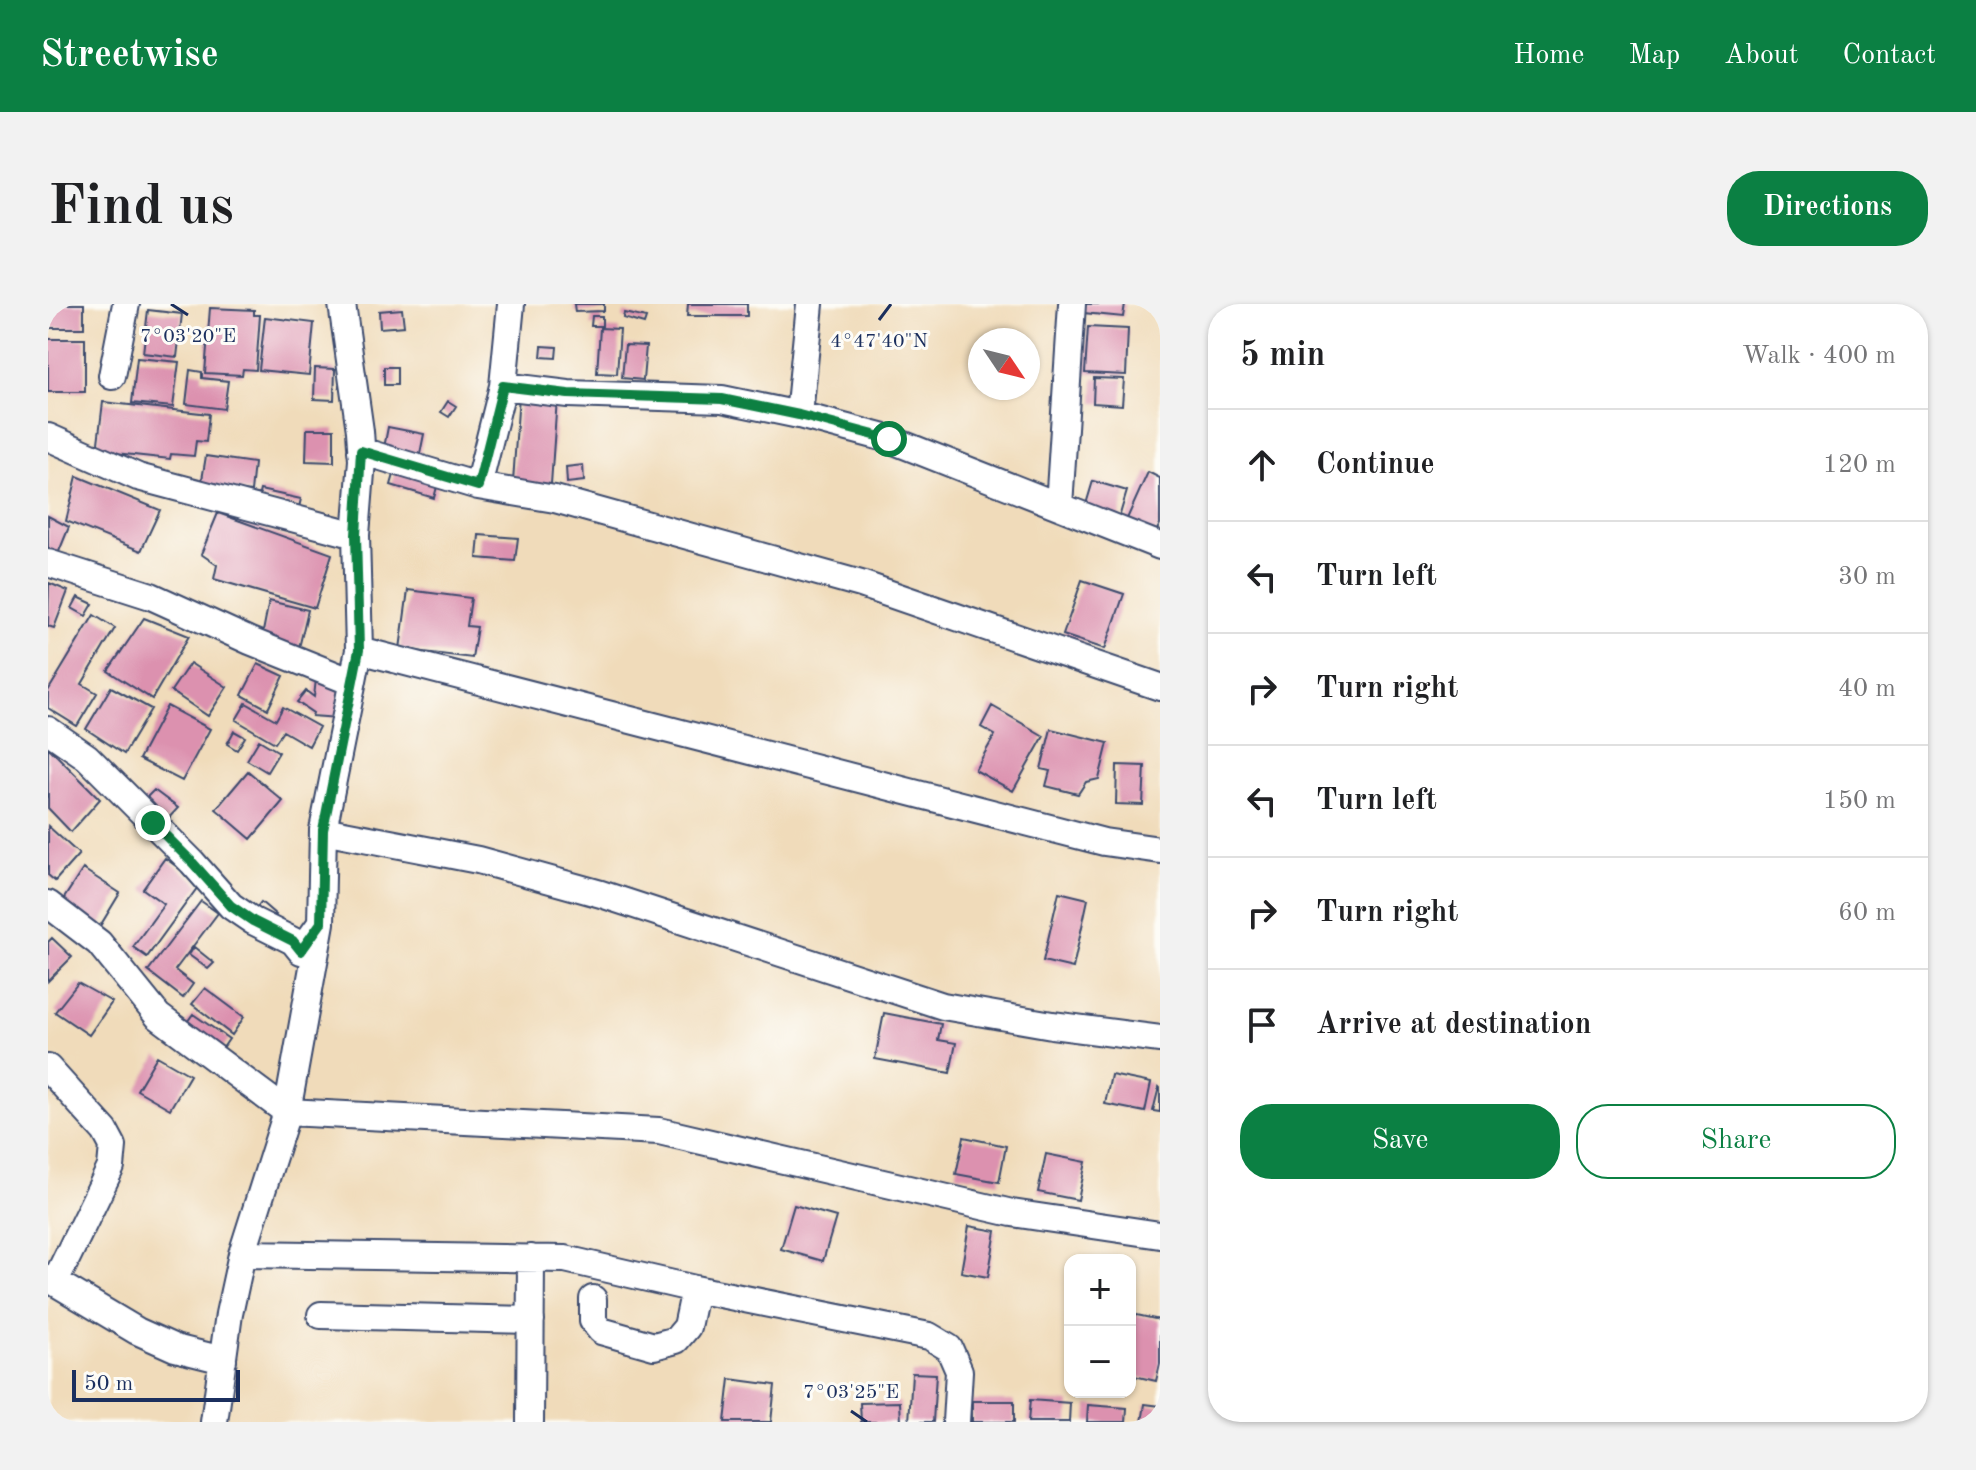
<!DOCTYPE html>
<html lang="en">
<head>
<meta charset="utf-8">
<style>
	:root { --surface:#fff; --page:#f2f2f2; --text:#202124; --muted:#757577; --line:#e0e0e0; --accent:#0b8043 }
	body { margin:0; font-family:"Old Standard TT",serif; background:var(--page); color:var(--text) }
	.controls { position:absolute; right:24px; bottom:24px; display:grid; overflow:hidden; border-radius:16px; box-shadow:0 2px 6px #0004 }
	.controls button { width:72px; height:72px; display:grid; place-items:center; padding:0; border:0; border-bottom:2px solid var(--line); background:var(--surface); color:var(--text); font:40px sans-serif }
	.compass { position:absolute; left:920px; top:24px; width:72px; height:72px; border-radius:50%; background:var(--surface); box-shadow:0 2px 6px #0004; rotate:125deg }
	.scale { position:absolute; left:24px; bottom:20px; width:168px; box-sizing:border-box; padding-left:8px; border:4px solid #1b2f5e; border-top:0; font-size:22px; line-height:28px; white-space:nowrap; color:#1b2f5e; -webkit-text-stroke:6px #fdfcf7; paint-order:stroke }
	.stop { position:absolute; width:24px; height:24px; margin:-18px; border:6px solid #0b8043; border-radius:50%; background:#fff }
	.stop.end { background:#0b8043; border-color:#fff; box-shadow:0 2px 8px #0008 }
	.list { margin:0; padding:0; list-style:none }
	h2 { display:flex; justify-content:space-between; align-items:center; height:104px; margin:0; padding:0 32px; font-size:34px }
	h2 small { font-size:26px; font-weight:400; color:var(--muted) }
	.list li { display:grid; grid-template-columns:52px 1fr auto; gap:24px; align-items:center; box-sizing:border-box; height:112px; padding:0 32px; border-top:2px solid var(--line) }
	.list b { display:block; font-size:30px; white-space:nowrap }
	.list em { font-size:26px; font-style:normal; color:var(--muted) }
	.actions { display:flex; gap:16px; padding:24px 32px }
	.actions a { flex:1; padding:18px 0; border:2px solid var(--accent); border-radius:32px; text-align:center; font-size:28px; color:var(--accent) }
	.actions .main { background:var(--accent); color:#fff }
	.icon { flex:none; width:44px; height:44px; fill:none; stroke:currentColor; stroke-width:2; stroke-linecap:round; stroke-linejoin:round }
	.map { position:relative; flex:none; width:1112px; height:1118px; overflow:hidden; border-radius:32px }
	header { display:flex; align-items:center; gap:48px; box-sizing:border-box; height:112px; padding:0 40px; background:var(--accent); color:#fff }
	header strong { font-size:38px }
	nav { display:flex; gap:44px; margin-inline-start:auto; font-size:28px }
	.intro { display:flex; align-items:center; justify-content:space-between; box-sizing:border-box; height:192px; padding:0 48px }
	h1 { margin:0; font-size:56px }
	.button { padding:20px 36px; border-radius:32px; background:var(--accent); color:#fff; font-size:28px; font-weight:700 }
	main { display:flex; gap:48px; padding:0 48px }
	aside { flex:1; background:var(--surface); border-radius:32px; box-shadow:0 2px 6px #0004 }
	.map>svg:first-child { display:block }
</style>
</head>
<body>
<header>
<strong>Streetwise</strong>
<nav><a>Home</a><a>Map</a><a>About</a><a>Contact</a></nav>
</header>
<div class="intro"><h1>Find us</h1><a class="button">Directions</a></div>
<main>
<div class="map">
<svg width="1112" height="1118" viewBox="0 0 1112 1118">
	<rect width="100%" height="100%" fill="#fdfcf7"/>
	<filter id="ink" filterUnits="userSpaceOnUse"><feTurbulence type="fractalNoise" baseFrequency=".0125" numOctaves="2"/><feDisplacementMap in="SourceGraphic" scale="16" xChannelSelector="R" yChannelSelector="G"/><feConvolveMatrix kernelMatrix="1 2 1 2 8 2 1 2 1" color-interpolation-filters="sRGB"/></filter>
	<filter id="wash" filterUnits="userSpaceOnUse"><feTurbulence type="fractalNoise" baseFrequency=".006" numOctaves="4" result="noise"/><feDisplacementMap in="SourceGraphic" scale="32" xChannelSelector="R" yChannelSelector="G"/><feGaussianBlur stdDeviation="1.8" result="paint"/><feColorMatrix in="noise" values="0 0 0 0 0 0 0 0 0 0 0 0 0 0 0 0 0 1.4 0 .05"/><feComposite in="paint" operator="in"/></filter>
	<g filter="url(#wash)">
		<rect width="100%" height="100%" fill="#f0dbba"/>
		<g id="blocks">
			<path fill="#dc91af" d="M 0,0 L 36,0 L 36,24 L 0,24 Z
				M 526,0 L 556,0 L 556,7 L 527,8 Z
				M 640,0 L 699,0 L 699,12 L 639,12 Z
				M 1037,0 L 1077,0 L 1075,13 L 1036,9 Z
				M 162,4 L 206,6 L 206,11 L 212,11 L 208,66 L 195,65 L 194,71 L 157,69 Z
				M 354,5 L 356,22 L 332,24 L 331,7 Z
				M 100,6 L 134,10 L 129,53 L 95,49 Z
				M 576,9 L 598,14 L 596,20 L 575,14 Z
				M 544,12 L 554,12 L 554,22 L 543,22 Z
				M 217,13 L 266,19 L 261,71 L 211,66 Z
				M 1040,23 L 1080,25 L 1078,71 L 1037,69 Z
				M 552,24 L 572,25 L 569,70 L 549,69 Z
				M 0,35 L 37,35 L 37,88 L 0,88 Z
				M 577,41 L 598,42 L 595,76 L 574,74 Z
				M 494,42 L 509,43 L 508,54 L 493,53 Z
				M 89,54 L 131,58 L 125,103 L 84,99 Z
				M 336,63 L 349,63 L 349,81 L 336,81 Z
				M 267,64 L 287,65 L 286,96 L 266,95 Z
				M 142,66 L 154,68 L 154,74 L 180,77 L 176,105 L 138,100 Z
				M 1046,74 L 1076,75 L 1074,101 L 1045,99 Z
				M 471,91 L 509,94 L 503,180 L 465,178 Z
				M 400,97 L 408,102 L 401,113 L 393,108 Z
				M 55,98 L 161,110 L 158,138 L 148,137 L 146,152 L 123,150 L 122,155 L 49,147 Z
				M 340,123 L 376,130 L 372,150 L 336,144 Z
				M 259,125 L 286,125 L 286,158 L 258,157 Z
				M 158,152 L 206,159 L 203,188 L 153,182 Z
				M 535,161 L 536,177 L 519,179 L 518,163 Z
				M 347,167 L 390,179 L 386,194 L 343,181 Z
				M 1100,168 L 1112,174 L 1112,220 L 1107,230 L 1078,217 Z
				M 29,172 L 112,206 L 93,247 L 18,217 Z
				M 1045,177 L 1079,187 L 1070,217 L 1036,207 Z
				M 212,186 L 253,195 L 251,203 L 210,194 Z
				M 170,209 L 284,250 L 267,304 L 166,275 L 169,261 L 153,250 Z
				M 0,212 L 21,223 L 8,255 L 0,252 Z
				M 431,231 L 470,234 L 467,257 L 429,254 Z
				M 1034,276 L 1076,290 L 1057,345 L 1015,331 Z
				M 1,279 L 20,287 L 6,324 L 0,322 Z
				M 360,286 L 423,294 L 419,322 L 429,323 L 424,354 L 352,345 Z
				M 30,293 L 45,300 L 38,312 L 24,304 Z
				M 221,297 L 260,306 L 250,348 L 213,338 Z
				M 46,311 L 67,324 L 34,380 L 49,389 L 29,422 L 0,404 L 0,387 Z
				M 96,314 L 141,332 L 104,395 L 60,367 Z
				M 142,359 L 179,383 L 160,412 L 123,387 Z
				M 210,360 L 236,372 L 220,405 L 194,391 Z
				M 268,375 L 293,377 L 290,414 L 264,412 L 265,409 L 249,398 L 258,387 L 266,393 Z
				M 63,383 L 103,405 L 76,450 L 38,425 Z
				M 198,399 L 228,416 L 235,403 L 271,423 L 261,442 L 235,427 L 227,439 L 188,416 Z
				M 119,402 L 162,425 L 134,477 L 91,455 Z
				M 944,402 L 996,432 L 965,487 L 927,466 L 947,431 L 933,423 Z
				M 1003,425 L 1060,439 L 1051,475 L 1038,478 L 1030,490 L 998,482 L 1002,467 L 993,465 Z
				M 186,427 L 197,433 L 189,446 L 179,440 Z
				M 211,436 L 231,448 L 219,468 L 199,456 Z
				M 0,443 L 52,495 L 23,528 L 0,504 Z
				M 1069,461 L 1097,462 L 1095,501 L 1068,500 Z
				M 200,467 L 235,497 L 203,535 L 168,505 Z
				M 106,486 L 130,504 L 117,518 L 94,498 Z
				M 0,522 L 31,550 L 7,577 L 0,571 Z
				M 117,554 L 152,580 L 99,653 L 85,643 L 116,600 L 95,585 Z
				M 35,565 L 72,589 L 49,627 L 11,602 Z
				M 1011,588 L 1040,595 L 1025,664 L 995,657 Z
				M 153,597 L 170,609 L 127,666 L 145,680 L 135,694 L 100,667 Z
				M 213,598 L 228,611 L 220,621 L 205,608 Z
				M 4,634 L 24,653 L 0,677 L 0,638 Z
				M 146,643 L 166,659 L 160,665 L 141,651 Z
				M 30,679 L 64,698 L 41,731 L 7,708 Z
				M 157,684 L 196,713 L 184,731 L 144,700 Z
				M 836,709 L 893,720 L 890,736 L 908,739 L 902,769 L 827,755 Z
				M 145,710 L 181,735 L 170,751 L 134,725 Z
				M 109,752 L 142,771 L 122,805 L 89,786 Z
				M 1063,771 L 1103,779 L 1097,808 L 1057,800 Z
				M 1111,783 L 1112,784 L 1112,808 L 1105,807 Z
				M 916,833 L 958,842 L 951,878 L 908,870 Z
				M 998,850 L 1038,858 L 1030,896 L 990,888 Z
				M 746,901 L 788,913 L 775,957 L 733,945 Z
				M 921,922 L 948,927 L 940,973 L 913,968 Z
				M 1084,1010 L 1112,1016 L 1112,1060 L 1108,1077 L 1082,1071 L 1082,1017 Z
				M 864,1069 L 888,1070 L 885,1118 L 861,1118 Z
				M 682,1075 L 727,1081 L 723,1118 L 677,1118 Z
				M 982,1096 L 1022,1099 L 1021,1118 L 980,1118 Z
				M 924,1097 L 966,1097 L 966,1118 L 924,1118 Z
				M 852,1098 L 853,1118 L 813,1118 L 812,1099 Z
				M 1097,1100 L 1112,1102 L 1112,1118 L 1094,1118 Z
				M 1040,1101 L 1079,1104 L 1078,1118 L 1039,1118 Z"/>
		</g>
	</g>
	<g filter="url(#ink)">
		<use href="#blocks" fill-opacity="0" stroke="#3b496c" stroke-width="2"/>
		<g fill="none" stroke-linecap="round" stroke-linejoin="round">
			<defs>
				<path id="minor" d="M 64,72 L 78,0
					M 455,82 L 520,90 L 674,95 L 751,111 L 841,135 L 1112,242
					M 751,111 L 762,0
					M 0,133 L 90,173 L 308,231
					M 313,147 L 430,182 L 507,195 L 813,280 L 1112,383
					M 430,182 L 455,82 L 463,0
					M 1011,202 L 1024,0
					M 0,259 L 103,292 L 202,337 L 304,378
					M 311,346 L 1056,538 L 1112,546
					M 0,426 L 39,453 L 144,558 L 183,602 L 205,617 L 245,637 L 253,647 L 271,622
					M 275,526 L 430,556 L 553,590 L 895,702 L 1004,721 L 1112,735
					M 0,600 L 51,639 L 110,712 L 239,808 L 611,827 L 964,909 L 1112,931
					M 0,764 L 57,827 L 65,842 L 63,863 L 7,978
					M 194,950 L 517,955 L 647,985 L 881,1032 L 901,1044 L 911,1067 L 908,1118
					M 0,974 L 89,1027 L 127,1044 L 175,1056
					M 545,995 L 545,1017 L 553,1027 L 606,1042 L 628,1036 L 639,1023 L 647,985
					M 273,1011 L 483,1016
					M 166,1118 L 181,1010 L 194,950 L 239,808 L 273,619 L 275,526 L 311,346 L 308,231 L 314,156 L 312,127 L 294,0
					M 482,1118 L 483,954"/>
			</defs>
			<use href="#minor" stroke="#3b496c" stroke-width="30"/>
			<use href="#minor" stroke="#fff" stroke-width="26"/>
		</g>
	</g>
	<g fill="none" stroke-linecap="round" stroke-linejoin="round" filter="url(#ink)">
		<path stroke="#0b8043" stroke-width="10" d="M 105,519 L 144,558 L 183,602 L 205,617 L 245,637 L 253,647 L 273,619 L 275,526 L 311,346 L 308,231 L 313,147 L 430,182 L 455,82 L 520,90 L 674,95 L 751,111 L 841,135"/>
	</g>
	<path fill="none" stroke="#1b2f5e" stroke-width="3" d="M 123,0 L 140,11M 831,16 L 843,0M 803,1107 L 819,1118"/>
	<g font-size="20" text-anchor="middle" fill="#1b2f5e" stroke="#fdfcf7" stroke-width="6" stroke-linejoin="round" paint-order="stroke">
		<text x="140" y="38">7°03'20"E</text>
		<text x="831" y="43">4°47'40"N</text>
		<text x="803" y="1094">7°03'25"E</text>
	</g>
</svg>
<div class="controls">
<button>+</button>
<button>−</button>
</div>
<svg class="compass" viewBox="-18 -18 36 36"><path d="M0-13l5 13h-10z" fill="#e53935"/><path d="M0 13l5-13h-10z" fill="#757577"/></svg>
<div class="scale">50 m</div>
<div class="stop" style="left:841px;top:135px"></div>
<div class="stop end" style="left:105px;top:519px"></div>
</div>
<aside>
<h2>5 min<small>Walk · 400 m</small></h2>
<ul class="list">
<li><svg class="icon" aria-label="ahead" viewBox="0 0 24 24"><path d="M12 20V5M6 11l6-6 6 6"/></svg><div><b>Continue</b></div><em>120 m</em></li>
<li><svg class="icon" aria-label="left" viewBox="0 0 24 24"><path d="M17 20v-9H6M10 6l-5 5 5 5"/></svg><div><b>Turn left</b></div><em>30 m</em></li>
<li><svg class="icon" aria-label="right" viewBox="0 0 24 24"><path d="M7 20v-9h11M14 6l5 5-5 5"/></svg><div><b>Turn right</b></div><em>40 m</em></li>
<li><svg class="icon" aria-label="left" viewBox="0 0 24 24"><path d="M17 20v-9H6M10 6l-5 5 5 5"/></svg><div><b>Turn left</b></div><em>150 m</em></li>
<li><svg class="icon" aria-label="right" viewBox="0 0 24 24"><path d="M7 20v-9h11M14 6l5 5-5 5"/></svg><div><b>Turn right</b></div><em>60 m</em></li>
<li><svg class="icon" aria-label="arrive" viewBox="0 0 24 24"><path d="M6 21V4h12l-3 4 3 4H6"/></svg><div><b>Arrive at destination</b></div></li>
</ul>
<div class="actions"><a class="main">Save</a><a>Share</a></div>
</aside>
</main>
</body>
</html>
